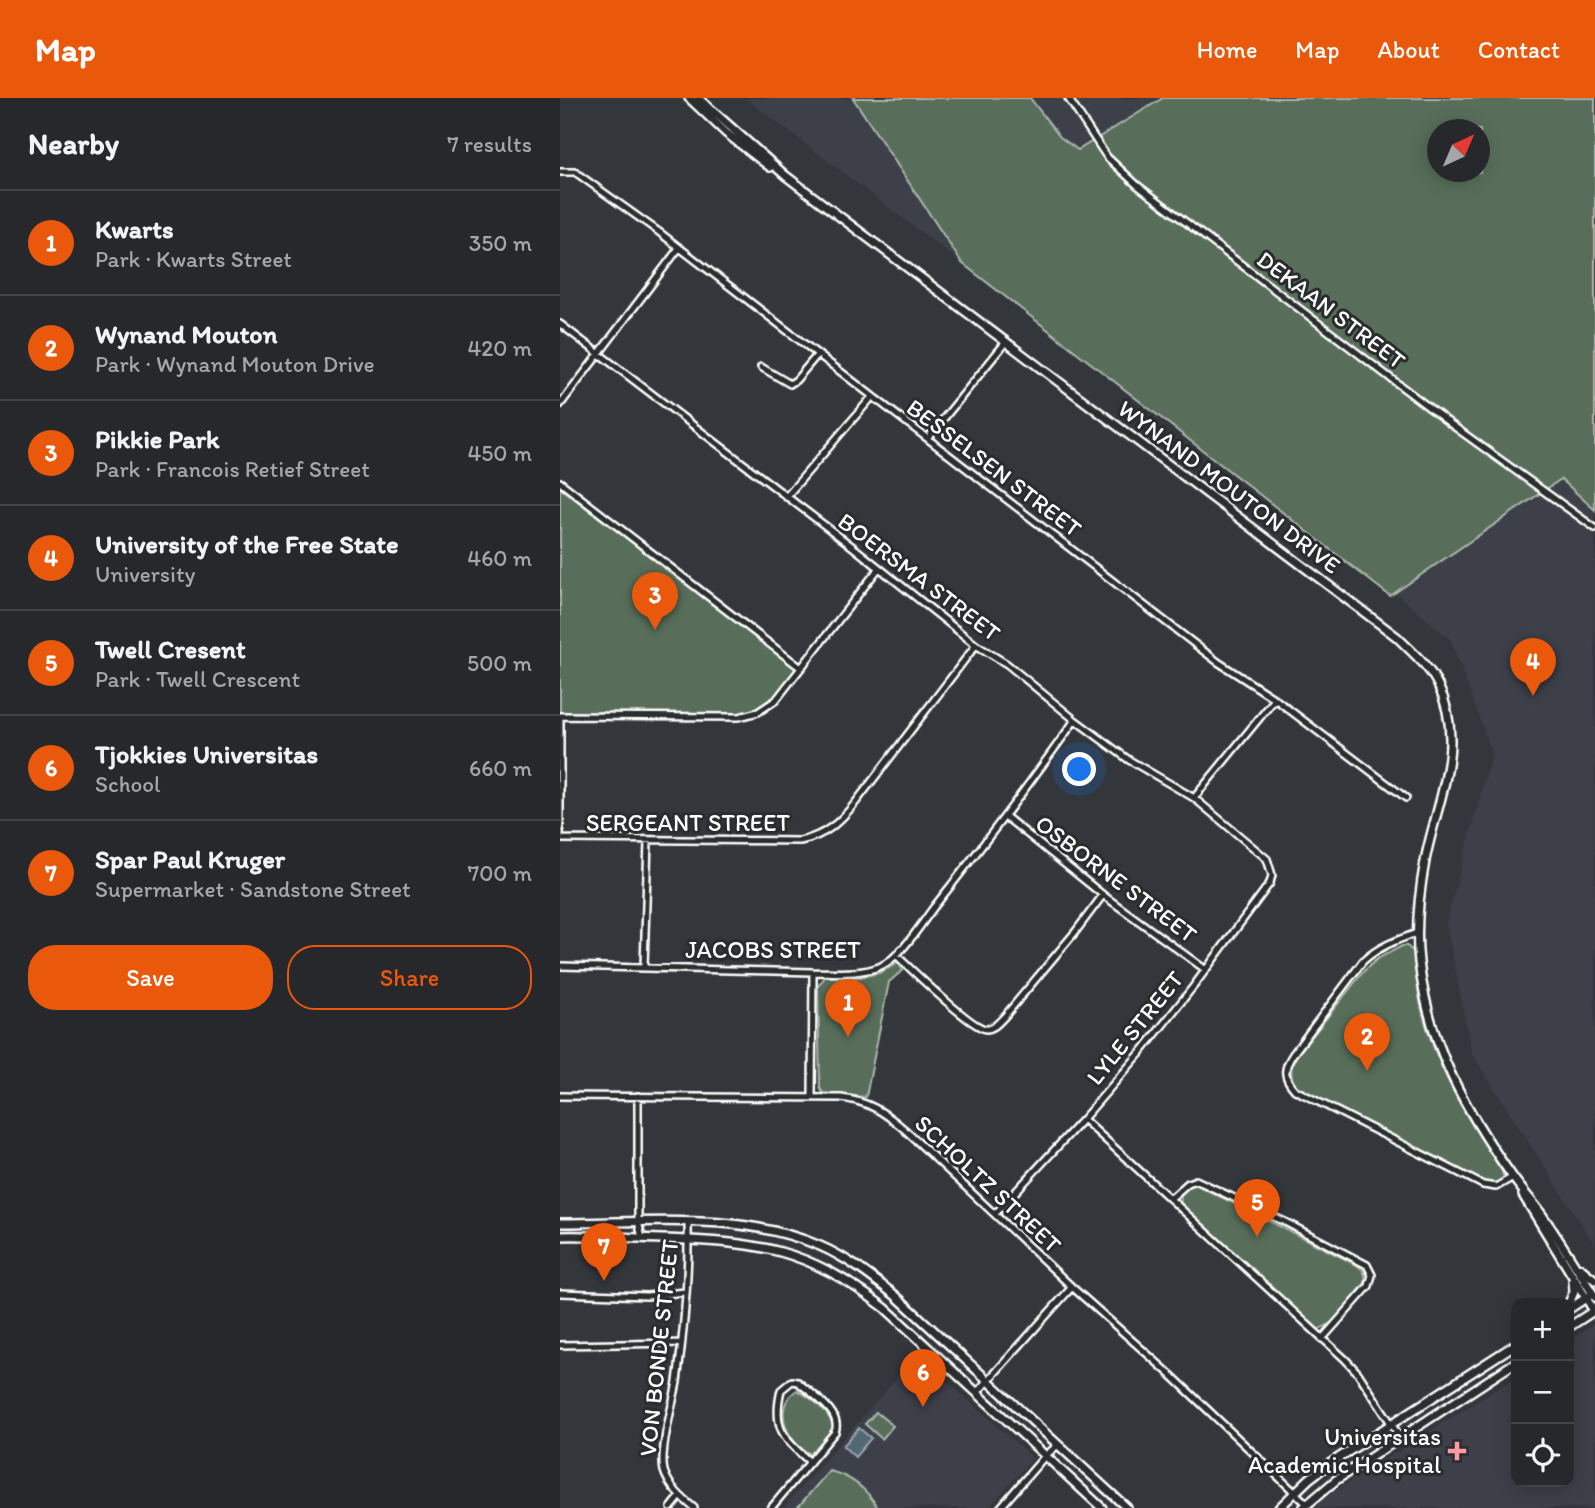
<!DOCTYPE html>
<html lang="en">
<head>
<meta charset="utf-8">
<style>
	:root { --surface:#26282c; --page:#323438; --text:#f1f3f6; --muted:#a4a6a9; --line:#424448; --accent:#ea580c }
	body { margin:0; font-family:Itim,sans-serif; background:var(--page); color:var(--text) }
	.controls { position:absolute; right:21px; bottom:21px; display:grid; overflow:hidden; border-radius:14px; box-shadow:0 4px 18px #0003 }
	.controls button { width:63px; height:63px; display:grid; place-items:center; padding:0; border:0; border-bottom:2px solid var(--line); background:var(--surface); color:var(--text); font:35px sans-serif }
	.compass { position:absolute; left:867px; top:21px; width:63px; height:63px; border-radius:50%; background:var(--surface); box-shadow:0 4px 18px #0003; rotate:44deg }
	.you { position:absolute; left:520px; top:672px; width:24px; height:24px; margin:-18px; border:5px solid #fff; border-radius:50%; background:#1a73e8; box-shadow:0 0 0 10px #1a73e833 }
	.badge { display:grid; place-items:center; width:46px; height:46px; border-radius:50%; background:var(--accent); color:#fff; font-size:23px; font-weight:700 }
	.pin { position:absolute; translate:-50% -58px; filter:drop-shadow(0 2px 4px #0008) }
	.pin::after { content:''; position:absolute; top:37px; width:24px; height:21px; background:inherit; clip-path:polygon(0 0,100% 0,50% 100%) }
	.list { margin:0; padding:0; list-style:none }
	h2 { display:flex; justify-content:space-between; align-items:center; height:91px; margin:0; padding:0 28px; font-size:30px }
	h2 small { font-size:23px; font-weight:400; color:var(--muted) }
	.list li { display:grid; grid-template-columns:46px 1fr auto; gap:21px; align-items:center; box-sizing:border-box; height:105px; padding:0 28px; border-top:2px solid var(--line) }
	.list b { display:block; font-size:26px; white-space:nowrap }
	.list p { margin:0; font-size:23px; white-space:nowrap; color:var(--muted) }
	.list em { font-size:23px; font-style:normal; color:var(--muted) }
	.actions { display:flex; gap:14px; padding:21px 28px }
	.actions a { flex:1; padding:16px 0; border:2px solid var(--accent); border-radius:28px; text-align:center; font-size:24px; color:var(--accent) }
	.actions .main { background:var(--accent); color:#fff }
	.icon { flex:none; width:38px; height:38px; fill:none; stroke:currentColor; stroke-width:2; stroke-linecap:round; stroke-linejoin:round }
	.map { position:relative; flex:none; width:1035px; height:1410px; overflow:hidden }
	header { display:flex; align-items:center; gap:42px; box-sizing:border-box; height:98px; padding:0 35px; background:var(--accent); color:#fff }
	header strong { font-size:33px }
	nav { display:flex; gap:38px; margin-inline-start:auto; font-size:24px }
	main { display:flex }
	aside { flex:1; background:var(--surface) }
	.map>svg:first-child { display:block }
</style>
</head>
<body>
<header>
<strong>Map</strong>
<nav><a>Home</a><a>Map</a><a>About</a><a>Contact</a></nav>
</header>
<main>
<aside>
<h2>Nearby<small>7 results</small></h2>
<ul class="list">
<li><span class="badge">1</span><div><b>Kwarts</b><p>Park · Kwarts Street</p></div><em>350 m</em></li>
<li><span class="badge">2</span><div><b>Wynand Mouton</b><p>Park · Wynand Mouton Drive</p></div><em>420 m</em></li>
<li><span class="badge">3</span><div><b>Pikkie Park</b><p>Park · Francois Retief Street</p></div><em>450 m</em></li>
<li><span class="badge">4</span><div><b>University of the Free State</b><p>University</p></div><em>460 m</em></li>
<li><span class="badge">5</span><div><b>Twell Cresent</b><p>Park · Twell Crescent</p></div><em>500 m</em></li>
<li><span class="badge">6</span><div><b>Tjokkies Universitas</b><p>School</p></div><em>660 m</em></li>
<li><span class="badge">7</span><div><b>Spar Paul Kruger</b><p>Supermarket · Sandstone Street</p></div><em>700 m</em></li>
</ul>
<div class="actions"><a class="main">Save</a><a>Share</a></div>
</aside>
<div class="map">
<svg width="1035" height="1410" viewBox="0 0 1035 1410">
	<rect width="100%" height="100%" fill="#33363b"/>
	<filter id="ink" filterUnits="userSpaceOnUse"><feTurbulence type="fractalNoise" baseFrequency=".0143" numOctaves="2"/><feDisplacementMap in="SourceGraphic" scale="14" xChannelSelector="R" yChannelSelector="G"/><feConvolveMatrix kernelMatrix="1 2 1 2 8 2 1 2 1" color-interpolation-filters="sRGB"/></filter>
	<g filter="url(#ink)">
		<path fill="#3e414a" fill-rule="evenodd" d="M 185,0 L 1035,0 L 1035,1147 L 912,956 L 886,825 L 932,655 L 891,542 L 839,498 ZM 878,32 L 920,32 L 920,74 L 878,74 Z
			M 1035,1225 L 1035,1410 L 754,1410 L 764,1400 L 956,1279 L 956,1384 L 1009,1384 L 1009,1243 Z
			M 357,1257 L 473,1360 L 428,1410 L 223,1410 Z"/>
		<path fill="#586e5a" stroke="#acb6ac" stroke-width="2" fill-rule="evenodd" d="M 293,0 L 470,0 L 500,39 L 518,52 L 603,0 L 1035,0 L 1035,412 L 1001,381 L 830,498 L 402,165 ZM 878,32 L 920,32 L 920,74 L 878,74 Z
			M 0,390 L 239,570 L 219,601 L 191,618 L 0,616 Z
			M 842,848 L 847,848 L 854,854 C 858,871 857,890 861,908 C 875,970 908,1020 942,1073 L 944,1081 L 942,1087 L 932,1091 L 741,996 C 732,984 728,975 735,960 L 804,873 L 817,861 Z
			M 338,865 L 343,872 L 329,884 L 306,999 L 263,995 L 260,990 L 258,888 L 265,879 L 301,879 L 319,875 Z
			M 633,1085 L 795,1166 C 803,1171 807,1175 805,1185 C 792,1200 776,1229 755,1232 L 622,1113 C 619,1101 619,1089 633,1085 Z
			M 360,1263 L 372,1274 L 356,1292 L 343,1281 Z
			M 237,1292 C 252,1300 269,1313 274,1330 L 251,1356 C 227,1346 211,1308 237,1292 Z
			M 316,1314 L 333,1328 L 322,1341 L 305,1326 Z
			M 269,1373 C 291,1378 307,1391 318,1410 L 237,1410 Z"/>
		<path fill="#516875" stroke="#97a4ac" stroke-width="2" d="M 299,1330 L 311,1340 L 295,1359 L 283,1348 Z"/>
		<g fill="none" stroke-linecap="round" stroke-linejoin="round">
			<defs>
				<path id="minor" d="M 508,0 L 547,59 L 577,87 L 892,327 L 1035,430
					M 0,74 L 15,74 L 99,134 L 658,564 L 715,601 L 846,700
					M 0,226 L 293,449 L 416,547 L 447,566 L 515,622 L 569,662 L 634,700 L 707,761 L 712,777 L 710,785 L 633,889 L 583,952 L 523,1021 L 435,1116
					M 201,269 L 230,286 L 236,282 L 258,256
					M 0,307 L 119,150
					M 368,340 L 445,245
					M 0,384 L 241,570
					M 226,399 L 312,299
					M 0,618 L 179,619 L 198,614 L 216,602 L 319,470
					M 0,618 L 0,741
					M 634,700 L 715,601
					M 446,719 L 543,797 L 646,872
					M 0,741 L 240,743 C 265,738 280,724 296,704 L 416,547
					M 857,835 C 837,842 819,848 803,863 L 733,956 C 723,971 723,979 735,992 L 923,1087 L 936,1089 L 953,1079
					M 336,857 C 350,870 411,930 426,931 C 434,931 439,924 444,919 L 516,833 L 543,797
					M 0,868 L 253,874 C 275,874 300,877 321,868 C 341,859 361,826 374,809 C 423,748 470,685 515,622
					M 84,868 L 88,743
					M 0,998 L 281,1000 C 308,1003 324,1014 344,1031 L 512,1189 L 611,1277 L 747,1406
					M 78,998 L 78,1123 L 82,1140
					M 252,999 L 253,874
					M 523,1021 L 785,1261 L 798,1275 L 840,1339
					M 610,1101 L 628,1085 L 636,1082 L 725,1124 L 807,1167 L 812,1177 L 809,1188 L 762,1241
					M 128,1124 C 129,1176 124,1232 117,1284 C 113,1306 99,1353 104,1373 C 109,1389 122,1400 134,1410
					M 0,1195 L 87,1198 L 125,1194
					M 0,1247 L 120,1245
					M 417,1295 L 512,1189
					M 111,1410 L 120,1399
					M 211,1410 L 275,1334 C 283,1314 251,1296 238,1284 L 232,1283 L 221,1292 C 212,1330 223,1340 250,1364
					M 440,1410 L 485,1358 L 498,1347"/>
				<path id="tertiary" d="M 129,0 L 166,35 L 210,69
					M 138,0 L 226,78 L 837,539 C 852,554 869,568 878,587 C 907,647 876,705 865,763 C 859,796 855,831 859,864 C 869,949 906,1013 954,1081 C 962,1092 972,1103 980,1114 C 1000,1142 1017,1171 1035,1199
					M 963,1097 L 1034,1213
					M 0,1125 C 86,1125 179,1113 260,1148 C 288,1160 313,1180 336,1198 L 567,1410
					M 0,1138 C 33,1137 68,1140 101,1141 C 199,1144 245,1149 325,1210 L 542,1410
					M 1020,1170 L 1035,1182
					M 1009,1205 L 1014,1194 L 1013,1183
					M 1009,1211 L 1029,1198
					M 1009,1229 L 1035,1212
					M 719,1410 L 749,1381 L 766,1368 L 956,1246
					M 743,1410 L 776,1382 L 956,1264"/>
			</defs>
			<use href="#minor" stroke="#fff" stroke-width="10"/>
			<use href="#tertiary" stroke="#fff" stroke-width="12"/>
			<use href="#minor" stroke="#2a2d2e" stroke-width="5"/>
			<use href="#tertiary" stroke="#2a2d2e" stroke-width="7"/>
		</g>
	</g>
	<path fill="#ff9aa2" stroke="#2a2d2e" stroke-width="2.5" d="M893.5 1342.5h7v7h7v7h-7v7h-7v-7h-7v-7h7z"/>
	<g text-anchor="middle" stroke-width="6" stroke-linejoin="round" paint-order="stroke">
		<g font-size="24" fill="#fff" stroke="#2a2d2e">
			<text transform="translate(771 212) rotate(37)" y="8">DEKAAN STREET</text>
			<text transform="translate(434 370) rotate(37)" y="8">BESSELSEN STREET</text>
			<text transform="translate(669 389) rotate(37)" y="8">WYNAND MOUTON DRIVE</text>
			<text transform="translate(359 479) rotate(37)" y="8">BOERSMA STREET</text>
			<text x="128" y="733">SERGEANT STREET</text>
			<text transform="translate(556 781) rotate(37)" y="8">OSBORNE STREET</text>
			<text x="213" y="860">JACOBS STREET</text>
			<text transform="translate(575 930) rotate(-51)" y="8">LYLE STREET</text>
			<text transform="translate(428 1086) rotate(43)" y="8">SCHOLTZ STREET</text>
			<text transform="translate(99 1250) rotate(-84)" y="8">VON BONDE STREET</text>
		</g>
		<g font-size="24" fill="#fff" stroke="#2a2d2e" text-anchor="end">
			<text x="881" y="1347">Universitas<tspan x="881" dy="28">Academic Hospital</tspan></text>
		</g>
	</g>
</svg>
<div class="controls">
<button>+</button>
<button>−</button>
<button><svg class="icon" aria-label="locate" viewBox="0 0 24 24"><circle cx="12" cy="12" r="6"/><path d="M12 2v4M12 18v4M2 12h4M18 12h4"/></svg></button>
</div>
<svg class="compass" viewBox="-18 -18 36 36"><path d="M0-13l5 13h-10z" fill="#e53935"/><path d="M0 13l5-13h-10z" fill="#a4a6a9"/></svg>
<div class="you"></div>
<div class="pin badge" style="left:288px;top:939px">1</div>
<div class="pin badge" style="left:807px;top:973px">2</div>
<div class="pin badge" style="left:95px;top:532px">3</div>
<div class="pin badge" style="left:973px;top:598px">4</div>
<div class="pin badge" style="left:697px;top:1139px">5</div>
<div class="pin badge" style="left:363px;top:1309px">6</div>
<div class="pin badge" style="left:44px;top:1183px">7</div>
</div>
</main>
</body>
</html>
